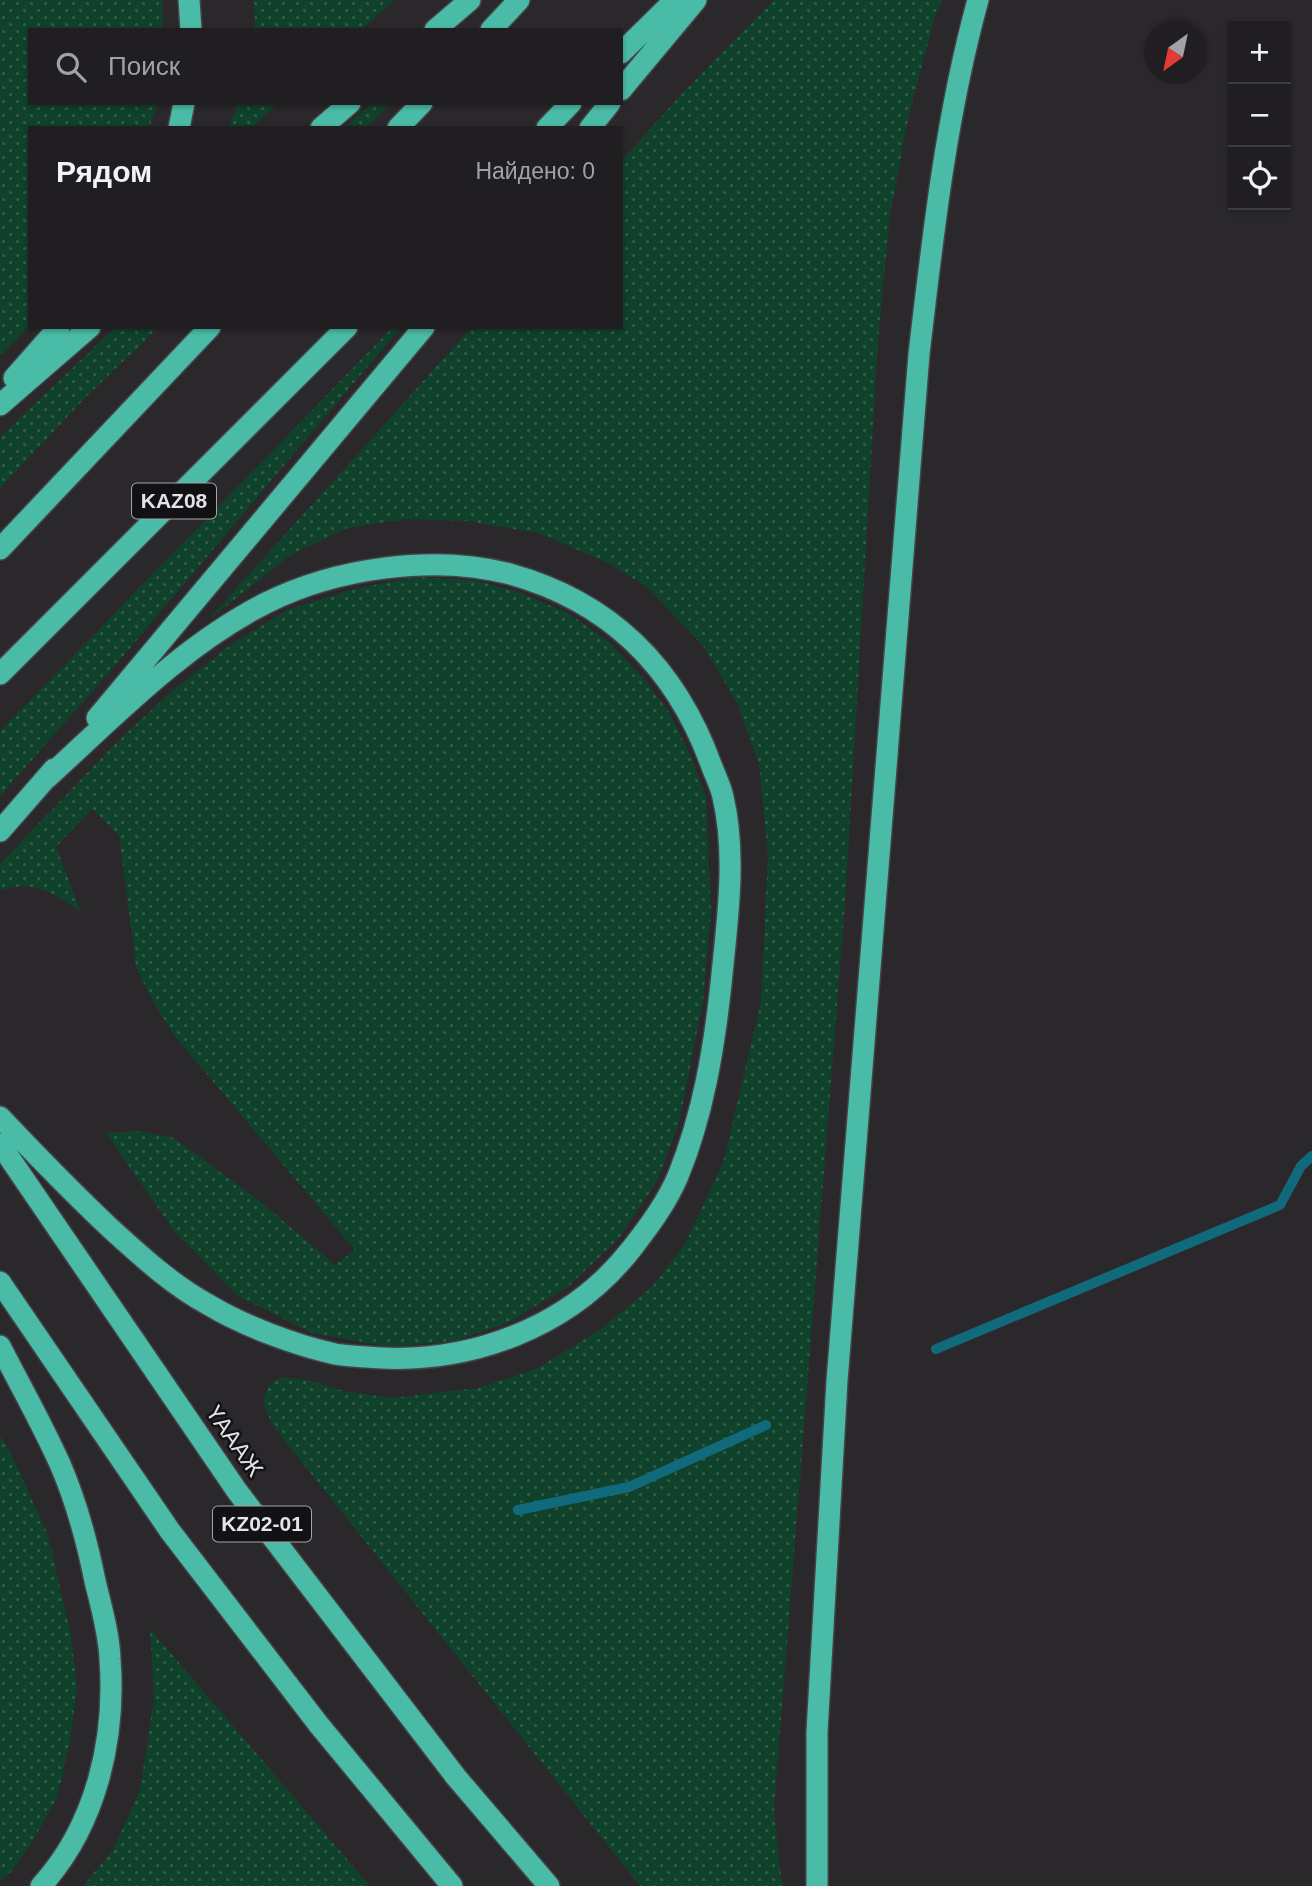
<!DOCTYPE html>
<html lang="ru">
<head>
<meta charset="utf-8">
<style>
	:root { --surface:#201e21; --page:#2d2b2e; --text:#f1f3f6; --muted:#a2a2a5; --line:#3d3c3f }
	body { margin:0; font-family:Arial,sans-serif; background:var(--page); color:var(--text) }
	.controls { position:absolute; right:21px; top:21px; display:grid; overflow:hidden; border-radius:0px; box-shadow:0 2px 5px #0004 }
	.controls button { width:63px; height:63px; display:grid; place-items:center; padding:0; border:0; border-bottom:2px solid var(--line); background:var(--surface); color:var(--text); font:35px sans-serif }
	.compass { position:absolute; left:1144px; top:21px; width:63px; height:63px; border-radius:50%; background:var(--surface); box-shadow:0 2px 5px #0004; rotate:213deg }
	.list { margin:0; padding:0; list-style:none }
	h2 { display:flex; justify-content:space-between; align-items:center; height:91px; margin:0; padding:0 28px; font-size:30px }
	h2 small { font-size:23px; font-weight:400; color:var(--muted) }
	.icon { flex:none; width:38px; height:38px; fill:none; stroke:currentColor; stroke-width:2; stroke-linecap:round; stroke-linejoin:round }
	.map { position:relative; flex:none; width:1312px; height:1886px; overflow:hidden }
	.search { position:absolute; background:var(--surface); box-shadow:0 2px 5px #0004; left:28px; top:28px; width:595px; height:77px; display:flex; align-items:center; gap:18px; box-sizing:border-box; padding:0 24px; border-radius:0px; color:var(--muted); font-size:26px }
	.panel { position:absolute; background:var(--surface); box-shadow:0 2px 5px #0004; left:28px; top:126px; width:595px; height:203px; border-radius:0px }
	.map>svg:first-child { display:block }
</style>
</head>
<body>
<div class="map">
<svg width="1312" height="1886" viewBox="0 0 1312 1886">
	<defs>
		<pattern id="grass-dots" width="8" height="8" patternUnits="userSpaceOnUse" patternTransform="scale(1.75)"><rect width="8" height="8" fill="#0f412b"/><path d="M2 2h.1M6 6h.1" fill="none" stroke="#325c4a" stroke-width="1.8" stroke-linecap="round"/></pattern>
	</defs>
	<rect width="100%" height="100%" fill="#2b282c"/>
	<path fill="url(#grass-dots)" d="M 0,0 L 162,0 L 163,30 L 30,30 L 30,103 L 158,103 L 149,128 L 30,128 L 30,325 L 0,356 Z
		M 254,0 L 394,0 L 361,30 L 255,30 Z
		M 774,0 L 942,0 L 934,20 L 909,114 L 890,215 L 878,341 L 845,904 L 774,1809 L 782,1886 L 640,1886 L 273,1426 L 263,1403 L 268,1386 L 283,1377 L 307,1380 L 344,1391 L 391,1398 L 478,1388 L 538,1368 L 601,1329 L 652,1287 L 686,1242 L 724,1160 L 761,1001 L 768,854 L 759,764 L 737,703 L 704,647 L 647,587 L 610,564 L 538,533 L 467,521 L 405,519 L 348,528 L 292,554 L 207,621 L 472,327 L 621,327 L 621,161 L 679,97 Z
		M 238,103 L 278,103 L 251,128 L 229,128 Z
		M 373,103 L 391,103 L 366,128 L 344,128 Z
		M 116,327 L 159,327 L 86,397 L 0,488 L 0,437 Z
		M 393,327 L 401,327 L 119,661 L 0,796 L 0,731 Z
		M 414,577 L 473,580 L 516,591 L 568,613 L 609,642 L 643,678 L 669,712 L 692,758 L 706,797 L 711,911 L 703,1001 L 679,1123 L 656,1183 L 619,1238 L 569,1286 L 507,1323 L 454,1341 L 391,1347 L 312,1333 L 238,1296 L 174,1231 L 106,1133 L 140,1131 L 174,1138 L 257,1199 L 335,1265 L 355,1250 L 173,1034 L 150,996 L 136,967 L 119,835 L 92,809 L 56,847 L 81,912 C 52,892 36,880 0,890 L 0,864 L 117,742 L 172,691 L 232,644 L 287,610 L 354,589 Z
		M 0,1436 L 14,1460 L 48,1535 L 71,1636 L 77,1687 L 70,1742 L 57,1798 L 31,1844 L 10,1873 L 0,1881 Z
		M 150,1629 L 370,1886 L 83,1886 L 113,1850 L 140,1790 L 154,1699 Z"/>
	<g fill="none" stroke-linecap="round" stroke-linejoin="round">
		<path stroke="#116a7c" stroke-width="10" d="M 936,1349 L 1280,1205 L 1301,1166 L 1312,1156
			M 518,1510 L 629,1487 L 766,1425"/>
		<defs>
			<path id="motorway" d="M 189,0 L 191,30
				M 435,30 L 470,0
				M 491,30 L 519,0
				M 621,53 L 675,0
				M 621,90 L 696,0
				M 179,128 L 184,103
				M 321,128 L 350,103
				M 398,128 L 422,103
				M 547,128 L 571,103
				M 590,128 L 610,103
				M 14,378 L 59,327
				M 0,405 L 90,327
				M 0,549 L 210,327
				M 0,674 L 347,327
				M 97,718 L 424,327
				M 0,831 L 54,769
				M 0,1117 C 36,1155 72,1192 110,1228 C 141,1256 172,1285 209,1305 C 244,1326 295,1345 335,1354 C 345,1356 356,1356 366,1357 C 467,1366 570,1329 633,1247 C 650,1225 667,1202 678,1176 C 703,1115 714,1049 721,984 C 727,923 737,856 723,797 C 721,787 716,777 712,767 C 677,669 611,602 510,574 C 434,554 336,568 266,603 C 183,645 115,716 47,778
				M 0,1144 L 237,1491 L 456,1777 L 549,1886
				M 0,1282 L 170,1531 L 319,1725 L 452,1886
				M 0,1346 C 20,1385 42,1424 60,1464 C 76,1501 87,1541 95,1581 C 101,1606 109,1633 110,1659 C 116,1739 96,1826 41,1886
				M 817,1886 L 817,1732 L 837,1381 L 919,354 C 933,235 946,116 978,0"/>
		</defs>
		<use href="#motorway" stroke="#454347" stroke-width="24"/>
		<use href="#motorway" stroke="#4abba6" stroke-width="21"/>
	</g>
	<g text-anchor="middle" stroke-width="5" stroke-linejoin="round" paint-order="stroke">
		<g fill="#121113" stroke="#a6a4a7" stroke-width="2">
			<rect x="132" y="483.5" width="84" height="35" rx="5"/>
			<rect x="213" y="1506.5" width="98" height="35" rx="5"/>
		</g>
		<g font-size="21" font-weight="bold" fill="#e5e3e6">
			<text x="174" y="508">KAZ08</text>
			<text x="262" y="1531">KZ02-01</text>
		</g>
		<g font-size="23" fill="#e5e3e6" stroke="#121113">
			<text transform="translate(235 1441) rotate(55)" y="8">ҮАААЖ</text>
		</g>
	</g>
</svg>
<div class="controls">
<button>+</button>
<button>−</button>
<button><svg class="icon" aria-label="locate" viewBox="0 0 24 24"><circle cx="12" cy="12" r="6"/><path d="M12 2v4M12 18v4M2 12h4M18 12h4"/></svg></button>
</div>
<svg class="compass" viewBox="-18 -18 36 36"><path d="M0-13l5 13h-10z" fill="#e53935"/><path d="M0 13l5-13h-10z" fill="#a2a2a5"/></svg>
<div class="search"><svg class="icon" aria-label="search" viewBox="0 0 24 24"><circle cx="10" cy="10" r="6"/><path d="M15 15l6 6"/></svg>Поиск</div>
<section class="panel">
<h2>Рядом<small>Найдено: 0</small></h2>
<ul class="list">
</ul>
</section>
</div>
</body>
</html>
